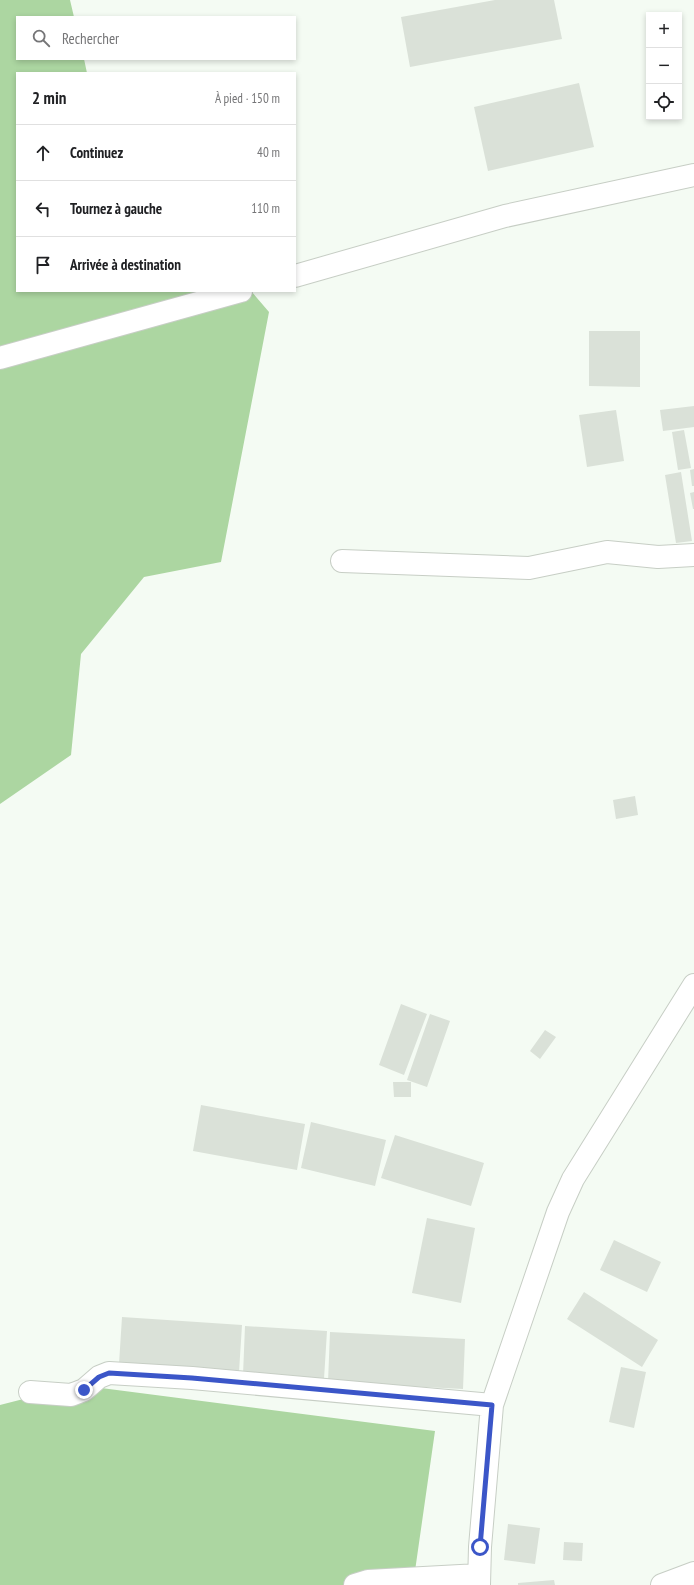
<!DOCTYPE html>
<html lang="fr">
<head>
<meta charset="utf-8">
<style>
	:root { --surface:#fff; --page:#f6f6f6; --text:#202124; --muted:#757577; --line:#e0e0e0 }
	body { margin:0; font-family:"PT Sans Narrow",sans-serif; background:var(--page); color:var(--text) }
	.controls { position:absolute; right:12px; top:12px; display:grid; overflow:hidden; border-radius:0px; box-shadow:0 2px 6px #0003 }
	.controls button { width:36px; height:36px; display:grid; place-items:center; padding:0; border:0; border-bottom:1px solid var(--line); background:var(--surface); color:var(--text); font:20px sans-serif }
	.stop { position:absolute; width:12px; height:12px; margin:-9px; border:3px solid #3b56c8; border-radius:50%; background:#fff }
	.stop.end { background:#3b56c8; border-color:#fff; box-shadow:0 1px 4px #0008 }
	.list { margin:0; padding:0; list-style:none }
	h2 { display:flex; justify-content:space-between; align-items:center; height:52px; margin:0; padding:0 16px; font-size:17px }
	h2 small { font-size:13px; font-weight:400; color:var(--muted) }
	.list li { display:grid; grid-template-columns:26px 1fr auto; gap:12px; align-items:center; box-sizing:border-box; height:56px; padding:0 16px; border-top:1px solid var(--line) }
	.list b { display:block; font-size:15px; white-space:nowrap }
	.list em { font-size:13px; font-style:normal; color:var(--muted) }
	.icon { flex:none; width:22px; height:22px; fill:none; stroke:currentColor; stroke-width:2; stroke-linecap:round; stroke-linejoin:round }
	.map { position:relative; flex:none; width:694px; height:1585px; overflow:hidden }
	.search { position:absolute; background:var(--surface); box-shadow:0 2px 6px #0003; left:16px; top:16px; width:280px; height:44px; display:flex; align-items:center; gap:10px; box-sizing:border-box; padding:0 14px; border-radius:0px; color:var(--muted); font-size:15px }
	.panel { position:absolute; background:var(--surface); box-shadow:0 2px 6px #0003; left:16px; top:72px; width:280px; height:220px; border-radius:0px }
	.map>svg:first-child { display:block }
</style>
</head>
<body>
<div class="map">
<svg width="694" height="1585" viewBox="0 0 694 1585">
	<rect width="100%" height="100%" fill="#f4fbf3"/>
	<path fill="#acd6a1" d="M 0,0 L 70,0 L 74,17 L 17,17 L 17,59 L 84,59 L 87,73 L 17,73 L 17,291 L 251,291 L 269,312 L 221,562 L 144,577 L 81,654 L 71,755 L 0,804 Z
		M 78,1385 L 435,1431 L 413,1585 L 0,1585 L 0,1405 Z"/>
	<path fill="#dae1d8" d="M 495,0 L 554,0 L 562,39 L 410,67 L 401,17 Z
		M 579,83 L 594,147 L 488,171 L 474,107 Z
		M 589,331 L 640,331 L 640,387 L 589,386 Z
		M 694,406 L 694,427 L 663,431 L 660,410 Z
		M 616,410 L 624,461 L 587,467 L 579,415 Z
		M 684,430 L 691,468 L 678,470 L 672,432 Z
		M 694,469 L 694,486 L 692,486 L 690,470 Z
		M 681,472 L 692,541 L 676,543 L 665,475 Z
		M 694,492 L 694,509 L 693,509 L 690,493 Z
		M 635,796 L 638,815 L 616,819 L 613,800 Z
		M 401,1004 L 427,1014 L 404,1075 L 379,1065 Z
		M 430,1014 L 450,1021 L 427,1087 L 407,1080 Z
		M 545,1030 L 556,1037 L 540,1059 L 530,1051 Z
		M 393,1082 L 411,1082 L 411,1097 L 394,1097 Z
		M 201,1105 L 305,1124 L 297,1170 L 193,1151 Z
		M 311,1122 L 386,1140 L 375,1186 L 301,1168 Z
		M 395,1135 L 484,1163 L 471,1206 L 381,1178 Z
		M 427,1218 L 475,1228 L 461,1303 L 412,1293 Z
		M 614,1240 L 661,1262 L 647,1292 L 600,1270 Z
		M 584,1292 L 658,1340 L 642,1367 L 567,1319 Z
		M 122,1317 L 242,1325 L 239,1372 L 119,1364 Z
		M 245,1326 L 327,1331 L 324,1379 L 243,1375 Z
		M 330,1332 L 465,1339 L 463,1389 L 328,1382 Z
		M 621,1367 L 646,1372 L 634,1428 L 609,1422 Z
		M 508,1524 L 540,1528 L 535,1564 L 504,1560 Z
		M 564,1542 L 583,1543 L 582,1561 L 563,1560 Z
		M 554,1580 L 555,1585 L 518,1585 L 518,1583 Z"/>
	<g fill="none" stroke-linecap="round" stroke-linejoin="round">
		<defs>
			<path id="street" d="M 295,276 L 505,216 L 694,175
				M 0,358 L 241,291
				M 342,561 L 529,568 L 607,552 L 658,557 L 694,555
				M 30,1392 L 71,1395 L 84,1390 L 99,1377 L 109,1373 L 192,1378 L 492,1405
				M 355,1585 L 368,1581 L 479,1575
				M 479,1585 L 480,1547 L 492,1405 L 558,1212 L 573,1179 L 694,985
				M 662,1585 L 694,1573"/>
		</defs>
		<use href="#street" stroke="#c7cec5" stroke-width="24"/>
		<use href="#street" stroke="#fff" stroke-width="22"/>
	</g>
	<g fill="none" stroke-linecap="round" stroke-linejoin="round">
		<path stroke="#3b56c8" stroke-width="5" d="M 84,1390 L 99,1377 L 109,1373 L 192,1378 L 492,1405 L 480,1547"/>
	</g>
</svg>
<div class="controls">
<button>+</button>
<button>−</button>
<button><svg class="icon" aria-label="locate" viewBox="0 0 24 24"><circle cx="12" cy="12" r="6"/><path d="M12 2v4M12 18v4M2 12h4M18 12h4"/></svg></button>
</div>
<div class="stop" style="left:480px;top:1547px"></div>
<div class="stop end" style="left:84px;top:1390px"></div>
<div class="search"><svg class="icon" aria-label="search" viewBox="0 0 24 24"><circle cx="10" cy="10" r="6"/><path d="M15 15l6 6"/></svg>Rechercher</div>
<section class="panel">
<h2>2 min<small>À pied · 150 m</small></h2>
<ul class="list">
<li><svg class="icon" aria-label="ahead" viewBox="0 0 24 24"><path d="M12 20V5M6 11l6-6 6 6"/></svg><div><b>Continuez</b></div><em>40 m</em></li>
<li><svg class="icon" aria-label="left" viewBox="0 0 24 24"><path d="M17 20v-9H6M10 6l-5 5 5 5"/></svg><div><b>Tournez à gauche</b></div><em>110 m</em></li>
<li><svg class="icon" aria-label="arrive" viewBox="0 0 24 24"><path d="M6 21V4h12l-3 4 3 4H6"/></svg><div><b>Arrivée à destination</b></div></li>
</ul>
</section>
</div>
</body>
</html>
